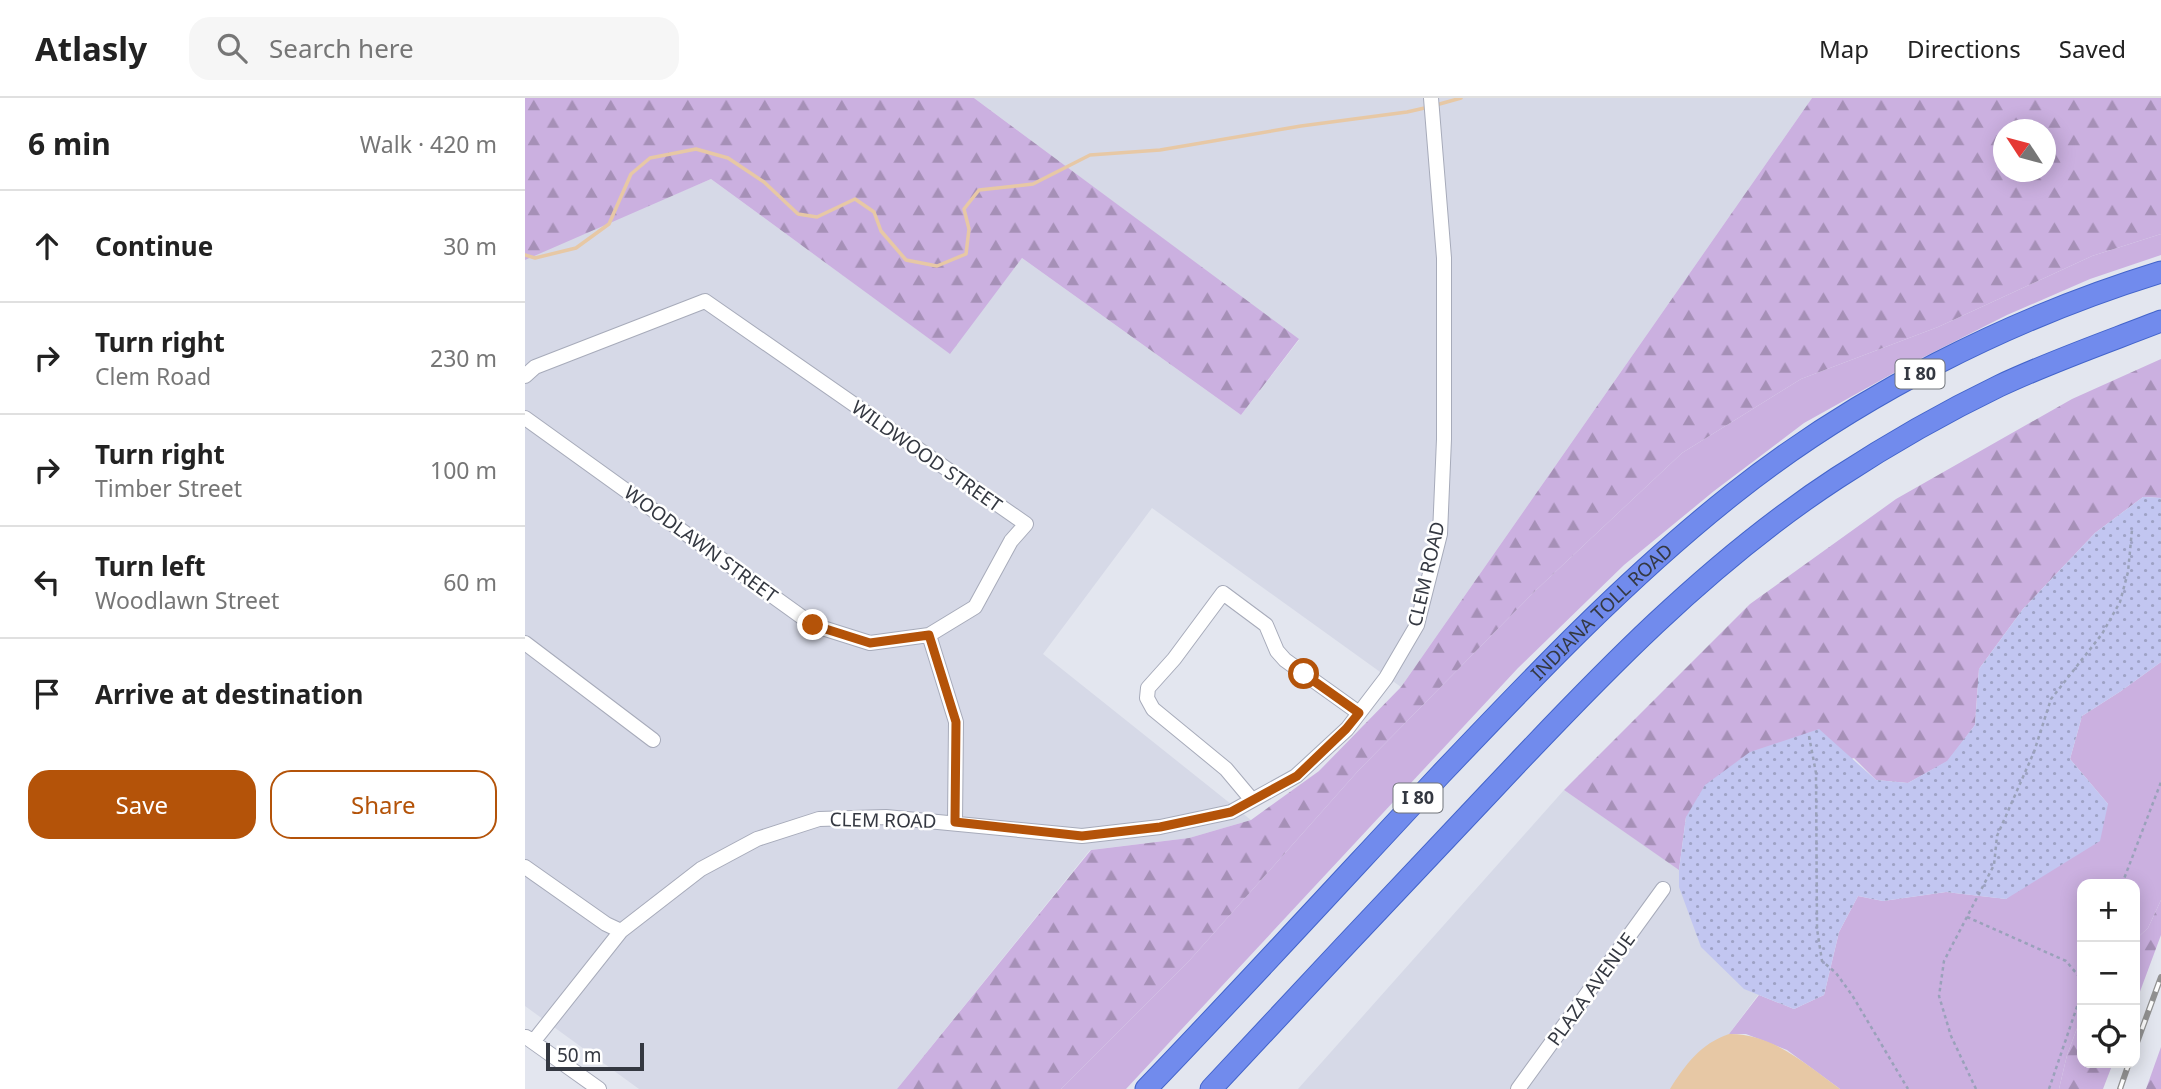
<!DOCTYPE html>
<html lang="en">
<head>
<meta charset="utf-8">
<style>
	:root { --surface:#fff; --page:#f6f6f6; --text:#222; --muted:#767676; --line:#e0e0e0; --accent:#b45309 }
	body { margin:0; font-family:"Noto Sans",sans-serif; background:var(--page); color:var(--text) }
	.controls { position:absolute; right:21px; bottom:21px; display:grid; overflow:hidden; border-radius:14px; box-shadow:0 4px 18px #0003 }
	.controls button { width:63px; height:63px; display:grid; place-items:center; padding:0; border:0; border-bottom:2px solid var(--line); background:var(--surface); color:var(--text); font:35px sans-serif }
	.compass { position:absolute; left:1468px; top:21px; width:63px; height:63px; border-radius:50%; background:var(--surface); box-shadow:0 4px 18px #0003; rotate:306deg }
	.scale { position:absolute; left:21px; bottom:18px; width:98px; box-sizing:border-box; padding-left:7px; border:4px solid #343841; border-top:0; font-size:19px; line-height:24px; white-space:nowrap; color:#343841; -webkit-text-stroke:5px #fff; paint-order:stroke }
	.stop { position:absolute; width:21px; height:21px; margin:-16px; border:5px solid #b45309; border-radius:50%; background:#fff }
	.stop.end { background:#b45309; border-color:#fff; box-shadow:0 2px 7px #0008 }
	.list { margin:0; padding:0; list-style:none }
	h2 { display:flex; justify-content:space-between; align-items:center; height:91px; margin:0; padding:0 28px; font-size:30px }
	h2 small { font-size:23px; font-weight:400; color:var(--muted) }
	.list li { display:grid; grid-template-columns:46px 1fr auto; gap:21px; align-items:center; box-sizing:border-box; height:112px; padding:0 28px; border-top:2px solid var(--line) }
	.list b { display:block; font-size:26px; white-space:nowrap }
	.list p { margin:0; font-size:23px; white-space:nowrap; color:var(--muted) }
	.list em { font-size:23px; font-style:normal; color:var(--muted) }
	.actions { display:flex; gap:14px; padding:21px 28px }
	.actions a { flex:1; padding:16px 0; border:2px solid var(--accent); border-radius:21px; text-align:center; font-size:24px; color:var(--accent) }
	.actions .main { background:var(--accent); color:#fff }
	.icon { flex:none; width:38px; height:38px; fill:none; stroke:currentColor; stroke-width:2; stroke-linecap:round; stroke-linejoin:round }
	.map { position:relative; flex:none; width:1636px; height:991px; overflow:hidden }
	header { display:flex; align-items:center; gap:42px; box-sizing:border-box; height:98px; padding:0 35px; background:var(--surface); border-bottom:2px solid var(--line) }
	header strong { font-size:33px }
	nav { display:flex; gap:38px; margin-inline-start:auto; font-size:24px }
	.search { width:490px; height:63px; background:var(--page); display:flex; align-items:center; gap:18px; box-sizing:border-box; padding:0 24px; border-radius:21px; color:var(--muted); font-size:26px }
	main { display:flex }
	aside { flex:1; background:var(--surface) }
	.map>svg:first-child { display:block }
</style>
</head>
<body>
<header>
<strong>Atlasly</strong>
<div class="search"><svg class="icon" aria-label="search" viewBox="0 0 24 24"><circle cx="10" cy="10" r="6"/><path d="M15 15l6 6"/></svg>Search here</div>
<nav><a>Map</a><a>Directions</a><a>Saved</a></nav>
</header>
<main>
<aside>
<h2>6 min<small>Walk · 420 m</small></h2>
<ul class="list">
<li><svg class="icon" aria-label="ahead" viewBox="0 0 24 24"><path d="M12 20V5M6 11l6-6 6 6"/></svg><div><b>Continue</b></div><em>30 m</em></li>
<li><svg class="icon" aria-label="right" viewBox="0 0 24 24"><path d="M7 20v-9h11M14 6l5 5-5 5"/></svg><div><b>Turn right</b><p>Clem Road</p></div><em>230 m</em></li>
<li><svg class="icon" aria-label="right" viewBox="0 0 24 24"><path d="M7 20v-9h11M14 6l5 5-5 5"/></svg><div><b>Turn right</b><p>Timber Street</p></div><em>100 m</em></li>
<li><svg class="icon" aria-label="left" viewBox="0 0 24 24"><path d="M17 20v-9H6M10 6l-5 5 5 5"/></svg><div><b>Turn left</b><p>Woodlawn Street</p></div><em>60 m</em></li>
<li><svg class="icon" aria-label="arrive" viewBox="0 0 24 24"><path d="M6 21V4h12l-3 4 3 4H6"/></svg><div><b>Arrive at destination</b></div></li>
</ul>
<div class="actions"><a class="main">Save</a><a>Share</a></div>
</aside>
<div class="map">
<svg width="1636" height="991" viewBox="0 0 1636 991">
	<defs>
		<pattern id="forest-firs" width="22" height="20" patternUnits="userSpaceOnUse" patternTransform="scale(1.75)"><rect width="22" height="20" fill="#cbb0e0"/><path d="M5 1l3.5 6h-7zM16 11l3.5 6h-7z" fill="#a690b7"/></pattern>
		<pattern id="sand-dots" width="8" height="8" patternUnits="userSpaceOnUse" patternTransform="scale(1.75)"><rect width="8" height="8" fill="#c2c6f1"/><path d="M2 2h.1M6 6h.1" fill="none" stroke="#9ea2c5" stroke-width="1.8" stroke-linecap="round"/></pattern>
	</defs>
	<rect width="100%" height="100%" fill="#e3e6ef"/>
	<path fill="#d6d9e7" d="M 449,0 L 1287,0 L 876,589 L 627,410 L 518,556 L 726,722 L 664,740 L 565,752 L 372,991 L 114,991 L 0,908 L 0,160 L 186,81 L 424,255 L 497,160 L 716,317 L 774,242 Z
		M 1039,692 L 1268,850 L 1163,991 L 773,991 Z"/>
	<path fill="#cbb0e0" d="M 1636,136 L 1636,157 L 1565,181 L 1482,217 L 1383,267 L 1279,325 L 1189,393 L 1099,467 L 993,570 L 601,991 L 536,991 L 664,863 L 833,673 L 1009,494 L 1157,355 L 1276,281 L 1413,229 L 1567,158 Z
		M 1636,564 L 1636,802 L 1623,830 L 1610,842 L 1610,786 L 1557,786 L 1557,917 L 1542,957 L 1534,991 L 1315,991 L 1262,952 L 1221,936 L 1204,936 L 1234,897 L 1269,911 L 1299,897 L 1314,834 L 1333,798 L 1358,803 L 1421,794 L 1481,801 L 1583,706 L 1545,661 L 1557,618 L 1596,593 Z"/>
	<path fill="url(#forest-firs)" fill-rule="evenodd" d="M 0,0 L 449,0 L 774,241 L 716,317 L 497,160 L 425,256 L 186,81 L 0,162 Z
		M 1287,0 L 1636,0 L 1636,136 L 1567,158 L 1413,229 L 1276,281 L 1157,355 L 1009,494 L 833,673 L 664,863 L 536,991 L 372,991 L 566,752 L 664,740 L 726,722 L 794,673 L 876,589 ZM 1478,32 L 1520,32 L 1520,74 L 1478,74 Z
		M 1636,261 L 1636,400 L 1618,399 L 1570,435 L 1498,511 L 1454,571 L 1450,627 L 1423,663 L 1383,685 L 1351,682 L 1329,660 L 1161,719 L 1154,772 L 1039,692 L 1225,506 L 1371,401 L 1547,301 Z
		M 1636,802 L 1636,837 L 1610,907 L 1610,842 L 1623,830 Z
		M 1557,917 L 1557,965 L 1588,965 L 1578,991 L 1534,991 L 1542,957 Z
		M 1636,949 L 1636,991 L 1621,991 Z"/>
	<path fill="url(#sand-dots)" d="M 1618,399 L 1636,400 L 1636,564 L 1596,593 L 1557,618 L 1545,661 L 1583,706 L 1575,743 L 1481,801 L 1421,794 L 1358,803 L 1333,798 L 1314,834 L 1299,897 L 1269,911 L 1219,891 L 1176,849 L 1154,789 L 1154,772 L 1161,719 L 1180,687 L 1225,654 L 1294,631 L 1351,682 L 1383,685 L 1422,663 L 1450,627 L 1454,571 L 1498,511 L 1570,435 Z"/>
	<path fill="#e7c8a5" d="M 1204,936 C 1247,935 1282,967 1315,991 L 1145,991 C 1161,966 1175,946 1204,936 Z"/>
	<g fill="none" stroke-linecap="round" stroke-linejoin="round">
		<path stroke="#e7c8a5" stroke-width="3.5" d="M 911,7 L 936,0
			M 0,157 L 10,160 L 51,150 L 84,126 L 106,76 L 125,60 L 171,51 L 203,60 L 239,84 L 273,116 L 292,119 L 330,101 L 349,114 L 356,133 L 381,162 L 412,168 L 441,156 L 444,131 L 439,111 L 454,92 L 508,86 L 565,57 L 635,52 L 776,28 L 882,14 L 904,9"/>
		<defs>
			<path id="minor" d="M 0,278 L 10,269 L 180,203 L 501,426 L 486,443 L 450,509 L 404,537 L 345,545 L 288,527 L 0,320
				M 404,537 L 431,624 L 430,724
				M 0,545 L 128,642
				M 727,702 L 701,671 L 628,611 L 622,600 L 623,590 L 649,561 L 698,495 L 741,527 L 752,553 L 760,562 L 834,615
				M 0,769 L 81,826 L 96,833
				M 1,939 L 74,991
				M 8,944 L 96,833 L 176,771 L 232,741 L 294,721 L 361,719 L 557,738 L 635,729 L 706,714 L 771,678 L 822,631 L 861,580 L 892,527 L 915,436 L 919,341 L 919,160 L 906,0
				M 993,991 L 1138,791"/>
			<g id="highway">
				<path id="s1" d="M 621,991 C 721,887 818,781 916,676 C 1009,578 1102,480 1208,396 C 1331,298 1486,220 1636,174"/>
				<path d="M 686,991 C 779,891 873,791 967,692 C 1073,579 1182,465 1312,380 C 1364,346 1418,315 1474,288 C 1527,263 1582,244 1636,223"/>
			</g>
		</defs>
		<use href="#minor" stroke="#a7abba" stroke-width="16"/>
		<use href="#highway" stroke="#4364ca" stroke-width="23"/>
		<path stroke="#9aa1ba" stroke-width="2.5" stroke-dasharray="3.5 3.5" stroke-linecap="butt" d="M 1284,638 L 1291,675 L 1292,831 L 1297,863 L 1311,875 L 1327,897 L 1383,991
			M 1597,786 L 1636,684
			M 1442,819 L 1541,863 L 1557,882
			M 1451,991 L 1426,938 L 1414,898 L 1419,863 L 1469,767 L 1472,738 L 1509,654 L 1526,601 L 1577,536 L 1595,504 L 1603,474 L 1607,432
			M 1524,991 L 1557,894"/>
		<use href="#minor" stroke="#fff" stroke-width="14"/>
		<use href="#highway" stroke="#718bed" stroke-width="21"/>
		<defs>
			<path id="rail" d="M 1610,950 L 1636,879
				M 1595,991 L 1604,965"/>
		</defs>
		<use href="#rail" stroke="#929292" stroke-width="6"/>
		<use href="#rail" stroke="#fff" stroke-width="3.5" stroke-dasharray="10" stroke-linecap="butt"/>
	</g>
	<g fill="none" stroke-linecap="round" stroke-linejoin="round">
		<path stroke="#b45309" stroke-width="9" d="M 288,527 L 345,545 L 404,537 L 431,624 L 430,724 L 557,738 L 635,729 L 706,714 L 772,678 L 821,631 L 834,615 L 779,576"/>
	</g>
	<g text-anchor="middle" stroke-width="5" stroke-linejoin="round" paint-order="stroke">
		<g fill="#fff" stroke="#71747a" stroke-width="2">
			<rect x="1370.5" y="261.5" width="49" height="29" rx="5"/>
			<rect x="868.5" y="685.5" width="49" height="29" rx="5"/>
		</g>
		<g font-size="18" font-weight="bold" fill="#343841">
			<text x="1395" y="282">I 80</text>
			<text x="893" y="706">I 80</text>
		</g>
		<g font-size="19" fill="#343841" stroke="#fff">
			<text transform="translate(402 358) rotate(35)" y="7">WILDWOOD STREET</text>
			<text transform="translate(176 446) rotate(36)" y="7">WOODLAWN STREET</text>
			<text transform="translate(901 476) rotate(-77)" y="7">CLEM ROAD</text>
			<text dy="7" stroke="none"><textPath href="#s1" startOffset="660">INDIANA TOLL ROAD</textPath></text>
			<text transform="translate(358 722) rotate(1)" y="7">CLEM ROAD</text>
			<text transform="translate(1066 891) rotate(-54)" y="7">PLAZA AVENUE</text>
		</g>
	</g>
</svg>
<div class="controls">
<button>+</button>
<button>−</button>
<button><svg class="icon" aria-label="locate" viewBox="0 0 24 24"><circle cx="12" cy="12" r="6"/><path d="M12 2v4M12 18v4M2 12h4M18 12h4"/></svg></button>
</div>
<svg class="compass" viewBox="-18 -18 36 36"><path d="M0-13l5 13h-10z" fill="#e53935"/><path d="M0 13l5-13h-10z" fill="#767676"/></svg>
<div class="scale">50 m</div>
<div class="stop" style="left:779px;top:576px"></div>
<div class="stop end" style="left:288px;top:527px"></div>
</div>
</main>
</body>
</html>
